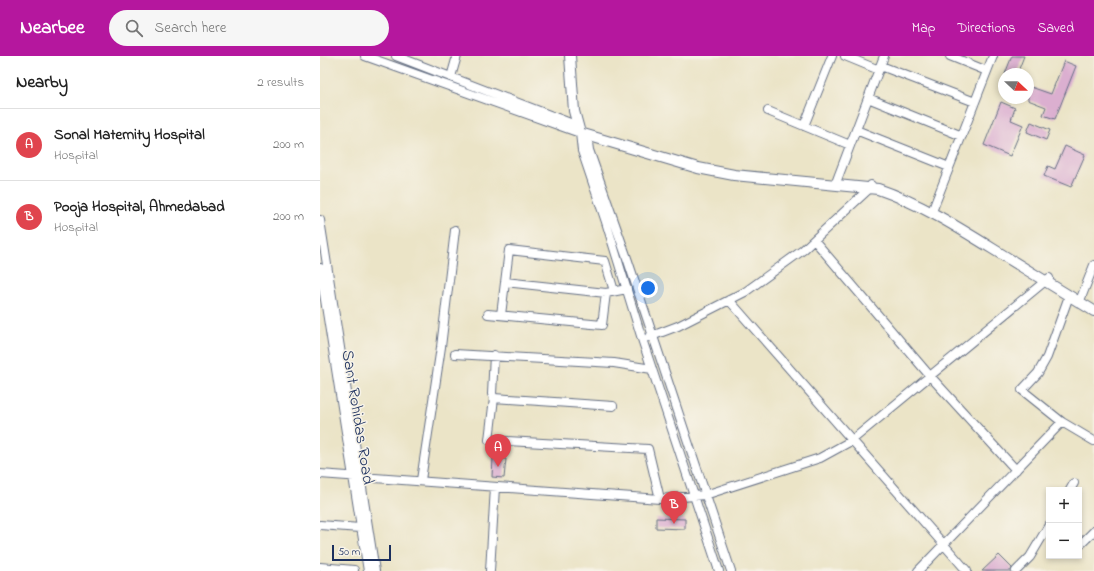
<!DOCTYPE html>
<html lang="en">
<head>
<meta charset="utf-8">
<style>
	:root { --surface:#fff; --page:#f6f6f6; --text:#222; --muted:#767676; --line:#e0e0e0; --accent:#b5179e }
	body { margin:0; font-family:"Indie Flower",sans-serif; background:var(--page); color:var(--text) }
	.controls { position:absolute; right:12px; bottom:12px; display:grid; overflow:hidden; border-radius:0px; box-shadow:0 2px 6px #0003 }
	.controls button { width:36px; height:36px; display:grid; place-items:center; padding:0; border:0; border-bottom:1px solid var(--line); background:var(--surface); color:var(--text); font:20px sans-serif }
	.compass { position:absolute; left:678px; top:12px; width:36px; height:36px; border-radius:50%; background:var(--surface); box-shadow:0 2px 6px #0003; rotate:112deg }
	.scale { position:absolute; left:12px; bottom:10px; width:59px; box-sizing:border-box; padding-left:4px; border:2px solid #1b2f5e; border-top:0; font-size:11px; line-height:14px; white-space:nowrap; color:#1b2f5e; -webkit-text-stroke:3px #f7f3e8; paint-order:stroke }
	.you { position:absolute; left:328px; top:232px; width:14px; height:14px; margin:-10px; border:3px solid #fff; border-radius:50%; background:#1a73e8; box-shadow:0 0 0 6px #1a73e833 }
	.badge { display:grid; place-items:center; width:26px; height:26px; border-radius:50%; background:var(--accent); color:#fff; font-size:13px; font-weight:700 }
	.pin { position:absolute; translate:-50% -33px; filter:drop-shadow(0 1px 2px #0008) }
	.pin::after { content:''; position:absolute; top:21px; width:14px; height:12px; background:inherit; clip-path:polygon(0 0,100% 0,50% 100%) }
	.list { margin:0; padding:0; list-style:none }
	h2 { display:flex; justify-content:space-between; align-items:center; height:52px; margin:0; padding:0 16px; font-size:17px }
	h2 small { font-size:13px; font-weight:400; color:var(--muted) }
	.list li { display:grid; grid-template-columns:26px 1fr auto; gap:12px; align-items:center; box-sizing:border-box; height:72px; padding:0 16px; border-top:1px solid var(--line) }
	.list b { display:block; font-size:15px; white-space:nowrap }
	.list p { margin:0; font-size:13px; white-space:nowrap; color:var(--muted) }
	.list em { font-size:13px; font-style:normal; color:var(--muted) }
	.icon { flex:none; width:22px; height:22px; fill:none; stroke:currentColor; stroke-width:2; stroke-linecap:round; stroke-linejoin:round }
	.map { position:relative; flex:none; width:774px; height:515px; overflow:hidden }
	header { display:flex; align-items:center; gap:24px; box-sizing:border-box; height:56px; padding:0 20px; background:var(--accent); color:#fff }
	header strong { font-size:19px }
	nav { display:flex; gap:22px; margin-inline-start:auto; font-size:14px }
	.search { width:280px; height:36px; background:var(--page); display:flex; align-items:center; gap:10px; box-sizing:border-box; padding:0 14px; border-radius:22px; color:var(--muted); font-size:15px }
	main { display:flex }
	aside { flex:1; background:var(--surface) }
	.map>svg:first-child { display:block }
</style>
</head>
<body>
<header>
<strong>Nearbee</strong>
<div class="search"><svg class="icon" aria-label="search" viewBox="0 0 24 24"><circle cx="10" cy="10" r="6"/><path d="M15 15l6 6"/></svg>Search here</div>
<nav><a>Map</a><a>Directions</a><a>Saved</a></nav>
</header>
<main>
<aside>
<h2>Nearby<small>2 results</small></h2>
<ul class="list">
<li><span class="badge" style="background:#e0444e">A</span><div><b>Sonal Maternity Hospital</b><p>Hospital</p></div><em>200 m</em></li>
<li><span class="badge" style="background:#e0444e">B</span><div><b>Pooja Hospital, Ahmedabad</b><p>Hospital</p></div><em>200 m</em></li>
</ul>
</aside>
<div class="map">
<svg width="774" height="515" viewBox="0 0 774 515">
	<rect width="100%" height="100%" fill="#f7f3e8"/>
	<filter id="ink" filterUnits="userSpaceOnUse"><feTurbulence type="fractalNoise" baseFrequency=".025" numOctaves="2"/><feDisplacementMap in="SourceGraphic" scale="8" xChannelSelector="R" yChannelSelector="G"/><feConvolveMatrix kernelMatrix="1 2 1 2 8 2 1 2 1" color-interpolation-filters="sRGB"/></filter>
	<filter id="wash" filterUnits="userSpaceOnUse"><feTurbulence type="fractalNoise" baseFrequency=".012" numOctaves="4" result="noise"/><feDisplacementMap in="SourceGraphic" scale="16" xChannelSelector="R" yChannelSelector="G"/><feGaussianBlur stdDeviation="0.9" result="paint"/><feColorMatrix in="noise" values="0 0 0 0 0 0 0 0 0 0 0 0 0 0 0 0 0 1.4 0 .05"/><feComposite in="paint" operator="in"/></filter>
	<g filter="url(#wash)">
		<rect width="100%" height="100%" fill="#ebe4c7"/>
		<g id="blocks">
			<path fill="#dbafd0" d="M 692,0 L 704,0 L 697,18 L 685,18 Z
				M 744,5 L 756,10 L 735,63 L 723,59 L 726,51 L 708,44 L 708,30 L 731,38 Z
				M 681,46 L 695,52 L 691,64 L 703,69 L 690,100 L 664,89 Z
				M 711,66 L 730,74 L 726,84 L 707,76 Z
				M 745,90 L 765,99 L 751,131 L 724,120 L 728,110 L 735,113 Z
				M 173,402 L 186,403 L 184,422 L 172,421 Z
				M 336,462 L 365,463 L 365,473 L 336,472 Z
				M 679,499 L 692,512 L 691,515 L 662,515 Z"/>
		</g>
	</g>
	<g filter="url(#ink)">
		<use href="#blocks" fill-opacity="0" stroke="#646e83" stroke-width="1"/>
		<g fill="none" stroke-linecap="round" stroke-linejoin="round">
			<defs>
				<path id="minor" d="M 45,0 L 260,77 L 262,95 L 286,166 L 322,283 L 399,515
					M 76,0 L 258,70
					M 525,0 L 559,14
					M 630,0 L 667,15
					M 561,10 L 655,46
					M 131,21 L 137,0
					M 548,42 L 642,80
					M 448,55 L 530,89
					M 484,70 L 512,0
					M 536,74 L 629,111
					M 267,79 L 269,94 L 308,205 L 411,515
					M 517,124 L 564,0
					M 613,153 L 673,0
					M 0,164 L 55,515
					M 494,184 L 610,320 L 696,414
					M 0,212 L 48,515
					M 185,226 L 286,237 L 307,233
					M 749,240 L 727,301 L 718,317 L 702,334 L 742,366 L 774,385
					M 761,242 L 774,209
					M 409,244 L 647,515
					M 168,258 L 282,269 L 286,237
					M 181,259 L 189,194 L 285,205 L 294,235
					M 329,281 L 358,270 L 425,236 L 483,194 L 550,132 L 551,129
					M 135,298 L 294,307 L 332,313
					M 174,299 L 172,338 L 174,342 L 169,384 L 328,393 L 340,443
					M 174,342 L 293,350
					M 0,418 L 340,443 L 385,439 L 500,402 L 531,385 L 729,222
					M 101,424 L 121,291 L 135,174
					M 750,434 L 754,427
					M 0,469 L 40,472
					M 759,490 L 774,475
					M 0,511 L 34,514
					M 170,515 L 175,431
					M 598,515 L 742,366
					M 696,515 L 710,501 L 729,469"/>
				<path id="major" d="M 250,0 L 254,55 L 260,77 L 378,112 L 414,119 L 558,133 C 599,147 636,170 673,193 C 707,214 740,234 774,255"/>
			</defs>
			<use href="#minor" stroke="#646e83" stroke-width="10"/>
			<use href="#major" stroke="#646e83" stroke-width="12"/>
			<use href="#minor" stroke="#fff" stroke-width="8"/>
			<use href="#major" stroke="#fff" stroke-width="10"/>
		</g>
	</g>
	<g text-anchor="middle" stroke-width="3" stroke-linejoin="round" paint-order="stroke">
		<g font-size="17" fill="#1b2f5e" stroke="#f7f3e8">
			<text transform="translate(39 361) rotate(81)" y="6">Sant Rohidas Road</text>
		</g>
	</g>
</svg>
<div class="controls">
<button>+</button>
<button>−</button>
</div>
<svg class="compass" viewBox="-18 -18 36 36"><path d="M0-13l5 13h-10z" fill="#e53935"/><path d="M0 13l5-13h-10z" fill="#767676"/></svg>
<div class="scale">50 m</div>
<div class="you"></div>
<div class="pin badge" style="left:178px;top:411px;background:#e0444e">A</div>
<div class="pin badge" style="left:354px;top:468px;background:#e0444e">B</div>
</div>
</main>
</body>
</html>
